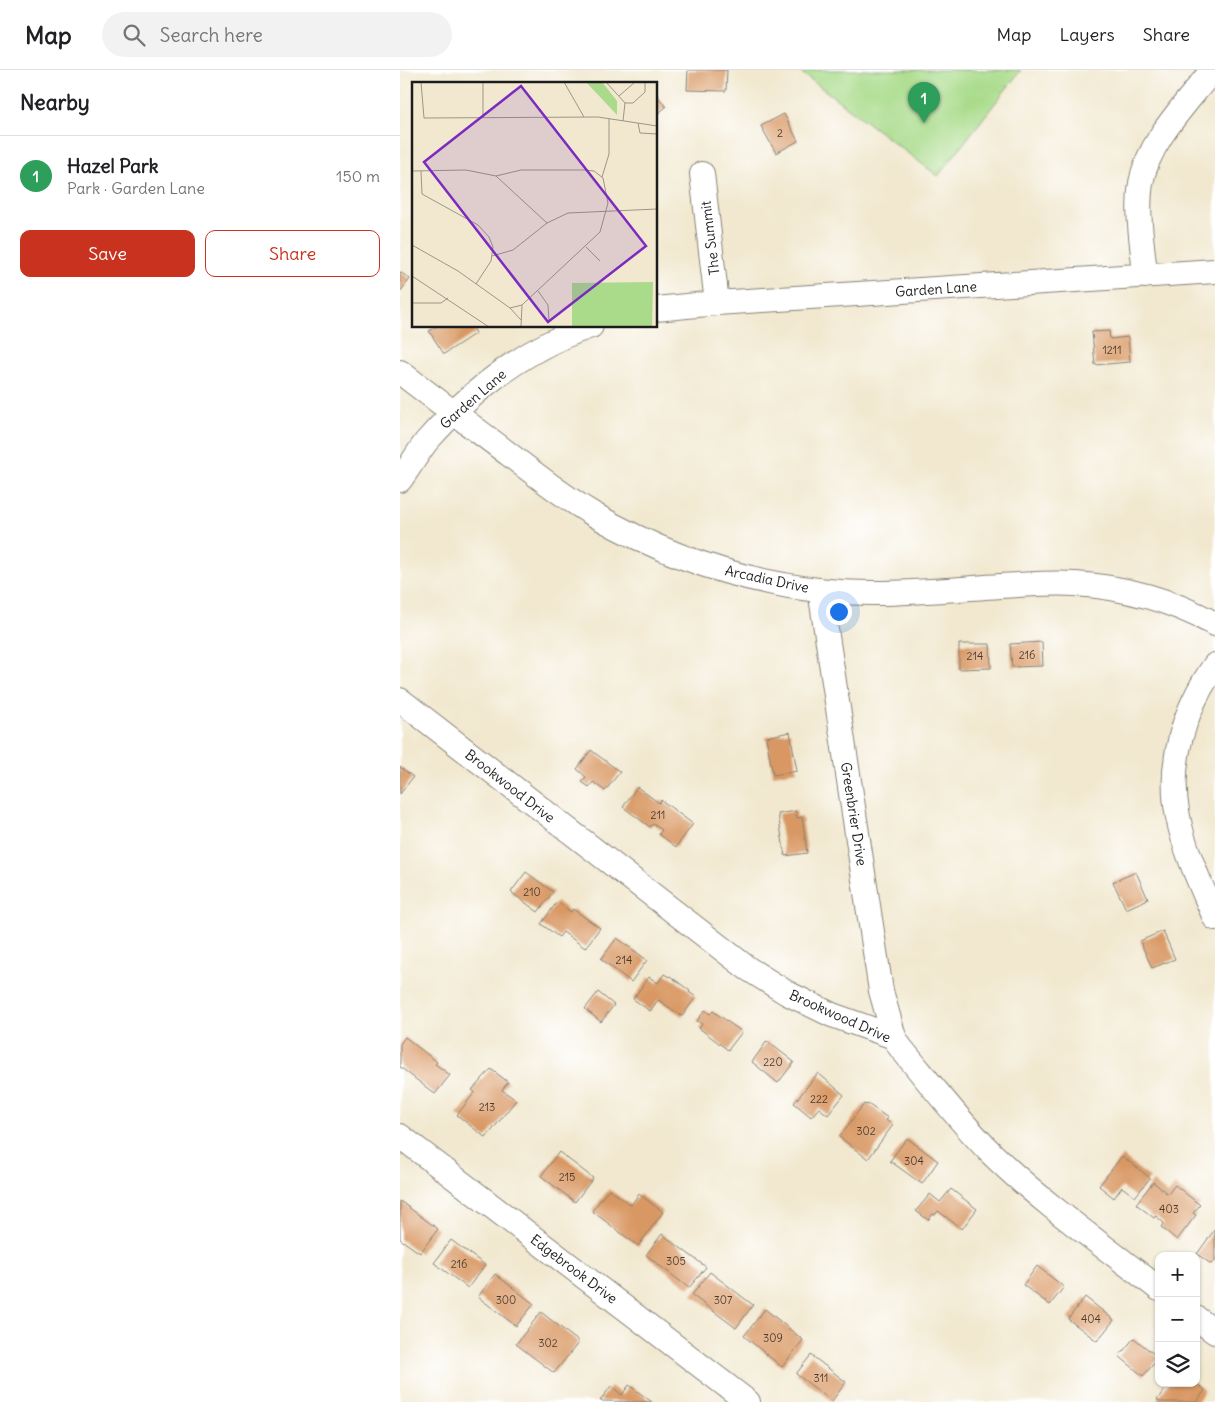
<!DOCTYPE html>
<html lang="en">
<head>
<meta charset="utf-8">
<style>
	:root { --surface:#fff; --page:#f2f2f2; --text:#202124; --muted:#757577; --line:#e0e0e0; --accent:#c8321e }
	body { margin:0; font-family:Delius,sans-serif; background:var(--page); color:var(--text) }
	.controls { position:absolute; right:15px; bottom:15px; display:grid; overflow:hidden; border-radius:10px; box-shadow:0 1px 4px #0004 }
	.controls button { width:45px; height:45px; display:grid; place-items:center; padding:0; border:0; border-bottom:1px solid var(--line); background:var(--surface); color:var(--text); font:25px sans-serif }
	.you { position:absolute; left:438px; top:541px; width:18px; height:18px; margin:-12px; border:4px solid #fff; border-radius:50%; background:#1a73e8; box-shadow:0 0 0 8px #1a73e833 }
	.badge { display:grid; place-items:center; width:32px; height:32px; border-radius:50%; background:var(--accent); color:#fff; font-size:16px; font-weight:700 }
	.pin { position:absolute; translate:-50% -41px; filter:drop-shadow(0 1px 2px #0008) }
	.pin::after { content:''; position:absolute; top:26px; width:18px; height:15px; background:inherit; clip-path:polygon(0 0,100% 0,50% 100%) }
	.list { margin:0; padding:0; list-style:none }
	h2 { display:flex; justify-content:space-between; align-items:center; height:65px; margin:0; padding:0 20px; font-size:21px }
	h2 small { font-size:16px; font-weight:400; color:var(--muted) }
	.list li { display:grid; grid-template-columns:32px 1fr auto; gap:15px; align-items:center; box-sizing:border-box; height:80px; padding:0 20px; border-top:1px solid var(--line) }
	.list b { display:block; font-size:19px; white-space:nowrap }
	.list p { margin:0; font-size:16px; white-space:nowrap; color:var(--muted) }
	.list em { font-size:16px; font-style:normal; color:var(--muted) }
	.actions { display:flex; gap:10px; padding:15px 20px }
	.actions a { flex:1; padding:11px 0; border:1px solid var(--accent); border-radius:10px; text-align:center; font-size:18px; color:var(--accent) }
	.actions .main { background:var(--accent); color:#fff }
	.icon { flex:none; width:28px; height:28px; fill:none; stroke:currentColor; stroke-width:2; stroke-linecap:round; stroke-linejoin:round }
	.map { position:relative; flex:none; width:815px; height:1332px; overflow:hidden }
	header { display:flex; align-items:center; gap:30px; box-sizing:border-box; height:70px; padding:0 25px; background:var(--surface); border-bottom:1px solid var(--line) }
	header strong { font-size:24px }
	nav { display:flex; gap:28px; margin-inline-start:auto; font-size:18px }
	.search { width:350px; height:45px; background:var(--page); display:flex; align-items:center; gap:12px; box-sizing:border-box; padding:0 18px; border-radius:28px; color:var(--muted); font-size:19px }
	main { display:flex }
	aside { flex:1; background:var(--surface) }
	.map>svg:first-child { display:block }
</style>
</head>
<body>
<header>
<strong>Map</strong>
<div class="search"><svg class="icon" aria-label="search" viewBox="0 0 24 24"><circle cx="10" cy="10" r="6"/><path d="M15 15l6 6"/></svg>Search here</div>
<nav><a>Map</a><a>Layers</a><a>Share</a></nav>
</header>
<main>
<aside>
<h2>Nearby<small></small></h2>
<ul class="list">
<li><span class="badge" style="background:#2e9e5b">1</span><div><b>Hazel Park</b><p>Park · Garden Lane</p></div><em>150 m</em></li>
</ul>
<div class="actions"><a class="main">Save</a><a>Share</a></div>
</aside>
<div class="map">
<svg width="815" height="1332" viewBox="0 0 815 1332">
	<rect width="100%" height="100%" fill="#fff"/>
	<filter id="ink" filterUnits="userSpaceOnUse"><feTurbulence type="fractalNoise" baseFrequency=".02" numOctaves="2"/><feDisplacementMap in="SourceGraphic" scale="10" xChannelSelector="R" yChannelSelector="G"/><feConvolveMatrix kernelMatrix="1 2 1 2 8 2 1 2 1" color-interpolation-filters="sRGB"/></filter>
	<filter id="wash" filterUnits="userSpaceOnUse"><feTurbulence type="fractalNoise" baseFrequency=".0096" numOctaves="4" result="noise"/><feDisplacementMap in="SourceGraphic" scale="20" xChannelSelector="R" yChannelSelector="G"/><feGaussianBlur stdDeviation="1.12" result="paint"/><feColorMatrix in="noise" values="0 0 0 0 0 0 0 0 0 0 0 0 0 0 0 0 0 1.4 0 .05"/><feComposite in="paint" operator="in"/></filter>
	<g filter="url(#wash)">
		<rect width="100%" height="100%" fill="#f1e8cf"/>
		<path fill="#a9db8a" stroke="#627c53" d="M 398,0 L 621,0 L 538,106 Z"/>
		<g id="blocks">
			<path fill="#d99864" d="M 288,0 L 327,0 L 326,21 L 287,20 Z
				M 256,24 L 266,37 L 256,45 Z
				M 384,44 L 398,71 L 376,83 L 361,56 Z
				M 0,202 L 10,209 L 0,222 Z
				M 37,256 L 72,256 L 76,263 L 44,284 L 29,261 Z
				M 709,261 L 710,269 L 728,267 L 730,292 L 695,295 L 692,262 Z
				M 642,572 L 643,596 L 612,597 L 610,574 Z
				M 559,574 L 590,574 L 591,598 L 559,599 Z
				M 390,662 L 397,701 L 373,705 L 366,667 Z
				M 191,680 L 220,702 L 205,721 L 193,712 L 189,717 L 182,712 L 186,707 L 177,699 Z
				M 0,697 L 13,707 L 0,724 Z
				M 237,717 L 259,733 L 261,730 L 293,754 L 276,777 L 259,764 L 262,760 L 253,754 L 250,757 L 223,737 Z
				M 396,741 L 397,748 L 402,747 L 407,783 L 385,786 L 378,744 Z
				M 126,802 L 153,822 L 138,842 L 111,822 Z
				M 736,802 L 748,829 L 726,839 L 713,812 Z
				M 157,832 L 171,842 L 173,839 L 200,858 L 185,878 L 163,862 L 159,867 L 141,854 Z
				M 763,861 L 775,889 L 752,898 L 740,871 Z
				M 217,868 L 247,890 L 231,912 L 201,889 Z
				M 264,904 L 269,907 L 270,906 L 290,921 L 289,922 L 296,927 L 282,946 L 258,930 L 250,941 L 233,929 L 249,907 L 258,913 Z
				M 198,922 L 214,935 L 201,952 L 185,939 Z
				M 305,940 L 310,944 L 313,941 L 342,962 L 328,980 L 299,958 L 302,954 L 297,951 Z
				M 5,967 L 37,992 L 35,994 L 50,1005 L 35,1024 L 0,997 L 0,974 Z
				M 367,971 L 394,992 L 378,1013 L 352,992 Z
				M 91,999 L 108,1012 L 102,1020 L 116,1030 L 86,1068 L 57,1045 L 75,1022 L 72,1020 Z
				M 418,1003 L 444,1025 L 428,1045 L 419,1038 L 411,1047 L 394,1033 Z
				M 464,1034 L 467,1035 L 468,1034 L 488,1048 L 486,1050 L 493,1055 L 468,1089 L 439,1067 Z
				M 507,1068 L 538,1091 L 522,1114 L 490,1091 Z
				M 159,1082 L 193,1108 L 175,1132 L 141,1106 Z
				M 722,1086 L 750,1108 L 735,1127 L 722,1117 L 714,1128 L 699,1116 Z
				M 753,1112 L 768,1124 L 775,1115 L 800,1135 L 793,1143 L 796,1145 L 777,1170 L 761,1157 L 764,1153 L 756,1146 L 754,1148 L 736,1134 Z
				M 209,1119 L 231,1135 L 239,1124 L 263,1142 L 238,1176 L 192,1141 Z
				M 551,1119 L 577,1139 L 562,1159 L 538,1141 L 535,1145 L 533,1144 L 528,1150 L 516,1141 L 530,1124 L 540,1132 Z
				M 0,1131 L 38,1159 L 20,1183 L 0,1169 Z
				M 815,1159 L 815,1191 L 811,1194 L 797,1184 Z
				M 262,1164 L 306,1197 L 289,1218 L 246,1185 Z
				M 51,1170 L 85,1195 L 68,1218 L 34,1193 Z
				M 637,1196 L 664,1217 L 650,1235 L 623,1215 Z
				M 310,1202 L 353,1235 L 336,1258 L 292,1225 Z
				M 95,1204 L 134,1234 L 116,1256 L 78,1227 Z
				M 685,1227 L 714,1250 L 697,1271 L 668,1249 Z
				M 365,1239 L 403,1270 L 382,1297 L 344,1266 Z
				M 141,1242 L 179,1272 L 154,1303 L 116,1274 Z
				M 734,1268 L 759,1288 L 743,1306 L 719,1286 Z
				M 411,1285 L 446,1312 L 432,1331 L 396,1304 Z
				M 769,1313 L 796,1313 L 805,1320 L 797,1332 L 760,1332 L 757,1330 Z
				M 229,1315 L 252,1332 L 200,1331 L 211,1316 L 222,1325 Z"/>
		</g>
	</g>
	<g filter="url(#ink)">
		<use href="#blocks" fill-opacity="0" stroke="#868276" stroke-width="1"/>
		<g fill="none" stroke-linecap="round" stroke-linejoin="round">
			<defs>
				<path id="minor" d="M 302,104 L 317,233
					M 745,206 C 743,176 736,143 741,113 C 748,72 785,35 810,3
					M 256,239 L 317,233 L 815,201
					M 0,302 C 36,330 73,357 110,385 C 136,405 164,427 193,444 C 262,484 339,511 418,520 C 478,527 541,520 600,516 C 625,515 651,512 675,514 C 724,517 773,531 815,554
					M 0,410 C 9,398 17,384 26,372 C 70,322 126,277 191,256
					M 420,520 L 481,921 L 494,967
					M 815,595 C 784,639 767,693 778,747 C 785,782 801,815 815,848
					M 0,630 L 347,898 L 387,923 L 432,945 L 494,967 L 500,977 C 530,1013 559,1051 592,1084 C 643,1134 703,1175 759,1219
					M 0,1066 L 348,1332
					M 796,1248 L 815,1262"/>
			</defs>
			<use href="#minor" stroke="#868276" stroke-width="26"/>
			<use href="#minor" stroke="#fff" stroke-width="24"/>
		</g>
	</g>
	<g text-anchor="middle" stroke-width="4" stroke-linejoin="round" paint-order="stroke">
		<g font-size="11" fill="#4b3b2e">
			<text x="380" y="67">2</text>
			<text x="712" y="284">1211</text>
			<text x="627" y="589">216</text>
			<text x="575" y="590">214</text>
			<text x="258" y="749">211</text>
			<text x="132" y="826">210</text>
			<text x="224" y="894">214</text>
			<text x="373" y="996">220</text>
			<text x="419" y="1033">222</text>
			<text x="87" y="1041">213</text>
			<text x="466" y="1065">302</text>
			<text x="514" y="1095">304</text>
			<text x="167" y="1111">215</text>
			<text x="769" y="1143">403</text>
			<text x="276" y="1195">305</text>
			<text x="59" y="1198">216</text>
			<text x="106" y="1234">300</text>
			<text x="323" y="1234">307</text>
			<text x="691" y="1253">404</text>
			<text x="373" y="1272">309</text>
			<text x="148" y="1277">302</text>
			<text x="421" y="1312">311</text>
		</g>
		<g font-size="14" fill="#1c1c1c" stroke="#fff">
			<text transform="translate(310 168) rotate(-97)" y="5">The Summit</text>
			<text transform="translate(536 219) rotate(-4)" y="5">Garden Lane</text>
			<text transform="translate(73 329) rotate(-41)" y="5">Garden Lane</text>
			<text transform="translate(367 509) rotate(12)" y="5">Arcadia Drive</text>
			<text transform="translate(110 716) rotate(38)" y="5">Brookwood Drive</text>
			<text transform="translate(454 744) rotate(81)" y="5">Greenbrier Drive</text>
			<text transform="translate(440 946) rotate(24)" y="5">Brookwood Drive</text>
			<text transform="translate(174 1199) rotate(37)" y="5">Edgebrook Drive</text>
		</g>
	</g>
	<g transform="translate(12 12)">
		<rect width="245" height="245" fill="#f1e8cf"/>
		<path d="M 174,0 L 190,0 L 205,19 L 205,33 ZM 241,200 L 240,245 L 160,245 L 160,201 Z" fill="#a9db8a"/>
		<path fill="none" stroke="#9c9687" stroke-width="1" d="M 9,0 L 12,36 L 186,35 L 245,44M 71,0 L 71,36M 152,0 L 172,35M 194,0 L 213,21 L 211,39M 245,0 L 245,78M 207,14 L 223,0M 213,21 L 221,21 L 233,10 L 233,0M 226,41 L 228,51 L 245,52M 0,89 L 54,88 L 84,94 L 109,88 L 172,88 L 182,89 L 191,96 L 196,121 L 188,150 L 110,223 L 109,245M 9,89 L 10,112 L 66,143 L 77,155 L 81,165 L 79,179 L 64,202M 84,94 L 135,141M 190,95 L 197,72 L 197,36M 0,163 L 46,189 L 98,226 L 110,223M 174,165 L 188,179M 80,174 L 101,168 L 135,141 L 156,131 L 245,127M 0,194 L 77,245M 126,209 L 136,223 L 137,239M 0,221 L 29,221 L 36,216M 98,226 L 109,238"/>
		<path fill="#7b2cbf" fill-opacity="0.15" stroke="#7b2cbf" stroke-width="2.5" d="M 109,4 L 234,164 L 136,240 L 12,80 Z"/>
		<rect width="245" height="245" fill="none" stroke="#1c1c1c" stroke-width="2.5"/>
	</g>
</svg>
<div class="controls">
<button>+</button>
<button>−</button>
<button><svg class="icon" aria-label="layers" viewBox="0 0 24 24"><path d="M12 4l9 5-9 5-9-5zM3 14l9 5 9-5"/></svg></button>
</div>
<div class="you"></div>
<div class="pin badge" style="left:524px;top:53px;background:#2e9e5b">1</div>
</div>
</main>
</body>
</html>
